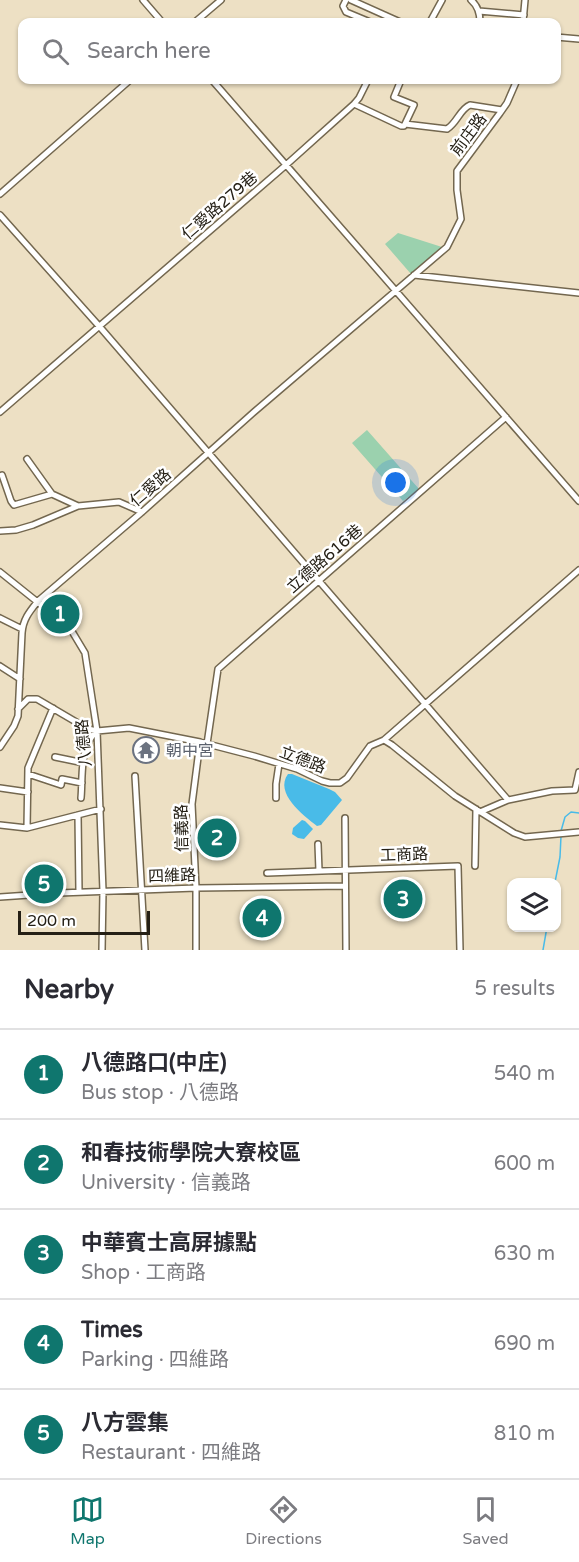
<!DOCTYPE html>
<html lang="en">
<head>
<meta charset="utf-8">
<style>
	:root { --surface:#fff; --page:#f7f7f7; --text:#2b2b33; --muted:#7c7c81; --line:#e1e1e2; --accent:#0f766e }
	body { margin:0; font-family:"Varela Round","Noto Sans TC",sans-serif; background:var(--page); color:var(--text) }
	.controls { position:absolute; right:18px; bottom:18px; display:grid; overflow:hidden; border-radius:12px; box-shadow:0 2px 4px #0004 }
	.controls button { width:54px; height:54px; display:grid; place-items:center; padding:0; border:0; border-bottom:2px solid var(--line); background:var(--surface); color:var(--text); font:30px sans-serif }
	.scale { position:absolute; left:18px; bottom:15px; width:132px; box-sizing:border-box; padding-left:6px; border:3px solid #252016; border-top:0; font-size:16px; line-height:21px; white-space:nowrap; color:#252016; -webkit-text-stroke:4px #fff; paint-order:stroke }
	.you { position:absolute; left:396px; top:483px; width:21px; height:21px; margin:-15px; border:4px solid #fff; border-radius:50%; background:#1a73e8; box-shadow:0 0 0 9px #1a73e833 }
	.badge { display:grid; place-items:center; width:39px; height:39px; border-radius:50%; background:var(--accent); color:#fff; font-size:20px; font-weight:700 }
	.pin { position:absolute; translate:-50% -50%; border:3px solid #fff; box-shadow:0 2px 6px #0006 }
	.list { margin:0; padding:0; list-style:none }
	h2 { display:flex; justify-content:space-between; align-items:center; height:78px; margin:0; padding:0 24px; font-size:26px }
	h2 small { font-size:20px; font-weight:400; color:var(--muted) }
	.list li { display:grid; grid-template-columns:39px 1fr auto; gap:18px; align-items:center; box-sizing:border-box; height:90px; padding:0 24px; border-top:2px solid var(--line) }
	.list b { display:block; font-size:22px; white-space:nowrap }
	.list p { margin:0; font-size:20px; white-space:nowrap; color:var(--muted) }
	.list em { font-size:20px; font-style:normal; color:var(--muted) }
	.icon { flex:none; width:33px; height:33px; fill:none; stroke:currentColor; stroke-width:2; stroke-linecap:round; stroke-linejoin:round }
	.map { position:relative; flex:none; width:579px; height:950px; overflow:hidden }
	.search { position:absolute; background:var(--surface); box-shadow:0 2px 4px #0004; left:18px; right:18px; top:18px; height:66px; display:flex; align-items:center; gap:15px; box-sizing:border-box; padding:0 21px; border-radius:12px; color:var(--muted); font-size:22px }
	.sheet { height:528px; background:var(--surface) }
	nav { display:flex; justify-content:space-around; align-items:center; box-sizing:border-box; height:84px; border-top:2px solid var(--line); background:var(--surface); font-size:16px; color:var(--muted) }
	nav a { display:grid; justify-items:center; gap:3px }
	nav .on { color:var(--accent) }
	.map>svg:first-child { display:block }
</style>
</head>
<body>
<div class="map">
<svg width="579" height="950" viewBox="0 0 579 950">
	<rect width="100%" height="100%" fill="#ede0c4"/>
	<path fill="#9bd1ae" d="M 398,233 L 442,247 L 411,274 L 385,244 Z
		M 367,430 L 419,489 L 403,501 L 352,443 Z"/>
	<path fill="#49bbe8" d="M 288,774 L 292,774 L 329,789 L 335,792 L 342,800 L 321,825 L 317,826 C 303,815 274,793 288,774 Z
		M 302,820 L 305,821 L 313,829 L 304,839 L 298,838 L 292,834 L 293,828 Z"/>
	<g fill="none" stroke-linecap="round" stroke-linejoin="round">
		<path stroke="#49bbe8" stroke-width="1.5" d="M 561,831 L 565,817 L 571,812 L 579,813
			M 555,882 L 560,857 L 561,836
			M 543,950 L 547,927"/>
		<defs>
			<path id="minor" d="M 143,0 L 162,22
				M 346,0 L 343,6 L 346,12 L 370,22
				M 351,0 L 400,22
				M 471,0 C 478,6 480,13 480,22
				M 479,11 L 524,15
				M 195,22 L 221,0
				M 430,22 L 442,0
				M 523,22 L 525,0
				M 556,37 L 579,39
				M 212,80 L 579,501
				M 401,80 L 394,97 L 414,105 L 405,124
				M 354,104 L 401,126 L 404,126 L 405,124 L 447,129 C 457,123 460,109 470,105 L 502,110
				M 0,194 L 130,80
				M 0,215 L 99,326 L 508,800
				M 414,275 L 579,293
				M 0,412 L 286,165 L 354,104 L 359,98 L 368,80
				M 27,459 L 52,494 L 78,506
				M 2,475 L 11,501 L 14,505 L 52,494
				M 0,531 L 16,530 L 33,525 L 78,506 L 119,502 L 142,512
				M 0,572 L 70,628 L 85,653 L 97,731 L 103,891 L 102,950
				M 0,618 L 22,629
				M 0,666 L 20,679
				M 18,709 L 28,699 L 37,699 L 88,729 L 97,731 L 129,728 L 200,742 L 254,756 L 297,769 L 322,781 L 330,783 L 340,783 L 347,778 L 370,746 L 384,740 L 392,745 L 455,796 L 514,833 L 525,837 L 579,832
				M 384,740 L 579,570
				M 207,744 L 218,669 L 506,417
				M 0,747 L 14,726 L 18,716 L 22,633 C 23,619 30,611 38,601 L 142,512 L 254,412 L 447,247 L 461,219 L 457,190 L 457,171 L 500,113 L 507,103 L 517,80
				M 55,757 L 84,763
				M 28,774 L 61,785 L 62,779 L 82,783
				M 135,776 L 145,950
				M 0,788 L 28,792
				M 81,798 C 83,776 79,746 97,731
				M 276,798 L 276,784 L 279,764
				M 480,812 L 508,800 L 552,791 L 575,790 L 579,772
				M 78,815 L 79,892
				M 345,818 L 346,950
				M 0,825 L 27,828 L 101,809
				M 27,828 L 28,768 L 53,708
				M 318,844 L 319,871
				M 475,866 L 476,809
				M 267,873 L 458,866 L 460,950
				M 0,897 L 59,893 L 196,888 L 345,886
				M 196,950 L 196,888 L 192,804 L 200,742"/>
		</defs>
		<use href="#minor" stroke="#73674f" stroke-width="8"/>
		<use href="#minor" stroke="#fff" stroke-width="5"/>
	</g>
	<defs>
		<symbol id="temple-ring" viewBox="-11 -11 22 22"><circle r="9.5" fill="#fff" stroke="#6b7280" stroke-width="1.5"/><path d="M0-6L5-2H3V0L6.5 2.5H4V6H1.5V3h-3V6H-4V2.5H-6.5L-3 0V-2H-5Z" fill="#6b7280"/></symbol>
	</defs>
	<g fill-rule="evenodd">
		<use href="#temple-ring" x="131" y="735" width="30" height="30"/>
	</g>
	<g text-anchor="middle" stroke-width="5" stroke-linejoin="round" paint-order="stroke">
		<g font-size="16" fill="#252016" stroke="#fff">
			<text transform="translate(468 134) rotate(-53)" y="6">前庄路</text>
			<text transform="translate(219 205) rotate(-41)" y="6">仁愛路279巷</text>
			<text transform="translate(150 487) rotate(-41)" y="6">仁愛路</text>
			<text transform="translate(324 558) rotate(-41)" y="6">立德路616巷</text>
			<text transform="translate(83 743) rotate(-95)" y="6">八德路</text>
			<text transform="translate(303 759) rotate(21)" y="6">立德路</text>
			<text transform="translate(181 828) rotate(-91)" y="6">信義路</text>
			<text transform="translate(404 854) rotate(-2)" y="6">工商路</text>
			<text transform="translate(172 875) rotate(-2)" y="6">四維路</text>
		</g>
		<g font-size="16" fill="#5b616d" stroke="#fff" text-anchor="start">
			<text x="166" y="756">朝中宮</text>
		</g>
	</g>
</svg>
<div class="controls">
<button><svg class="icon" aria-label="layers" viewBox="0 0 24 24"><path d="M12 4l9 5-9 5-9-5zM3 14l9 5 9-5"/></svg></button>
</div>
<div class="scale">200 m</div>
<div class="you"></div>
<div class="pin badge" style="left:60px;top:614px">1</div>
<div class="pin badge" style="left:217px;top:838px">2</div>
<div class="pin badge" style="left:403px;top:899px">3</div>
<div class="pin badge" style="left:262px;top:918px">4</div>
<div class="pin badge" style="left:44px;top:884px">5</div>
<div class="search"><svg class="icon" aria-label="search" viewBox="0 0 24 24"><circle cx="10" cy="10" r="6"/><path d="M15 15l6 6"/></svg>Search here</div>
</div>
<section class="sheet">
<h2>Nearby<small>5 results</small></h2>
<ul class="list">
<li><span class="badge">1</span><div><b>八德路口(中庄)</b><p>Bus stop · 八德路</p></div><em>540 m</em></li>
<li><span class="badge">2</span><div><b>和春技術學院大寮校區</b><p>University · 信義路</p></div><em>600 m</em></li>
<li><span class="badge">3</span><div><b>中華賓士高屏據點</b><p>Shop · 工商路</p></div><em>630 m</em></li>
<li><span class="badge">4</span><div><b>Times</b><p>Parking · 四維路</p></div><em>690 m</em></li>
<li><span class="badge">5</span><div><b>八方雲集</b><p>Restaurant · 四維路</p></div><em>810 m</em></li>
</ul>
</section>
<nav>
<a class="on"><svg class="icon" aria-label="map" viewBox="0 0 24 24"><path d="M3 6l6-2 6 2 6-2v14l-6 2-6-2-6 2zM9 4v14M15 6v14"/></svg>Map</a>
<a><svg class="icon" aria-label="directions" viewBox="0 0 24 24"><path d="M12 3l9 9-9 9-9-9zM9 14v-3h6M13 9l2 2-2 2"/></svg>Directions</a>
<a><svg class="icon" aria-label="saved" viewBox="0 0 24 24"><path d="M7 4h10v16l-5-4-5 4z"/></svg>Saved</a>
</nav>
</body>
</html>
